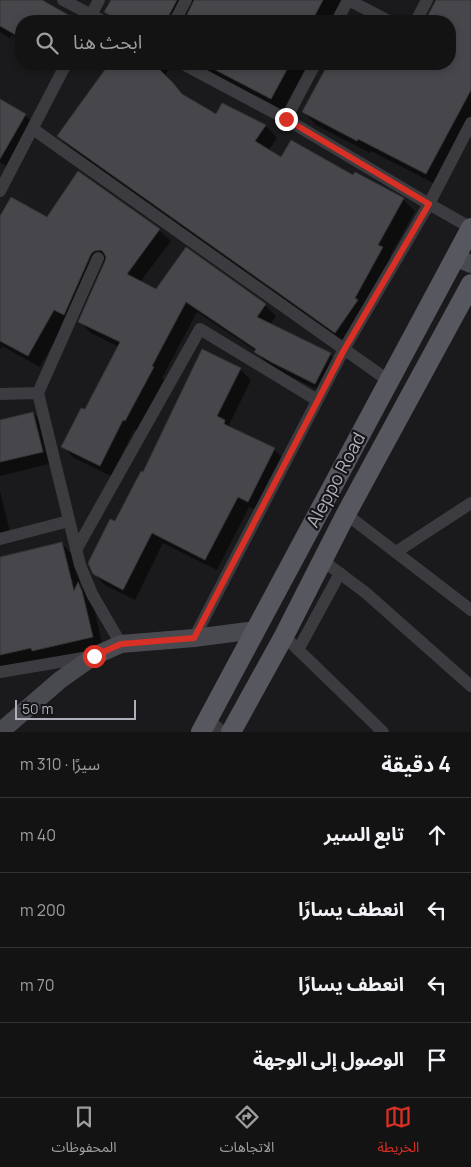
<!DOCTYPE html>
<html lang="ar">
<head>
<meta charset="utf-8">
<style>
	:root { --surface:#141314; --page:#212022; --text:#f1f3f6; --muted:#9d9ea0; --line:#333234; --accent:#d93025 }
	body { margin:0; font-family:Manrope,"Noto Sans Arabic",sans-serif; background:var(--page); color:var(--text); direction:rtl }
	.scale { position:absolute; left:15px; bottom:12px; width:121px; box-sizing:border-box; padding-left:5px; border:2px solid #adafb9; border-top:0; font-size:14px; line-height:18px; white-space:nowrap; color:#adafb9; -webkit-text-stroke:4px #151416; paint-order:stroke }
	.stop { position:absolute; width:15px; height:15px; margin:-11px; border:4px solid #d93025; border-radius:50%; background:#fff }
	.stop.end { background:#d93025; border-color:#fff; box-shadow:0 1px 5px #0008 }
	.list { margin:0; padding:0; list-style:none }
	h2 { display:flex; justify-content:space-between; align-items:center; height:65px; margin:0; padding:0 20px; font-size:21px }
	h2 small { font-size:16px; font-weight:400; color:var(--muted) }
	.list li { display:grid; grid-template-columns:32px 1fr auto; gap:15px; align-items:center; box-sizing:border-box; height:75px; padding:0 20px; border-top:1px solid var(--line) }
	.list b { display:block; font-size:19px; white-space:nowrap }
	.list em { font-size:16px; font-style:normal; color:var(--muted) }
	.icon { flex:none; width:28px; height:28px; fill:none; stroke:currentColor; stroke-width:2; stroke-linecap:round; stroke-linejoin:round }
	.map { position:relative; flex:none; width:471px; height:732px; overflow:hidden; direction:ltr }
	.search { position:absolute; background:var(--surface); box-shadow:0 2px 8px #0003; left:15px; right:15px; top:15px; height:55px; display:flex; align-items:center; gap:12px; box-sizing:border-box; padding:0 18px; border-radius:20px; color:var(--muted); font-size:19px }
	.sheet { height:365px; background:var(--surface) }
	nav { display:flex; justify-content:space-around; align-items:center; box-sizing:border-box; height:70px; border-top:1px solid var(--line); background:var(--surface); font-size:14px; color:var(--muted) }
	nav a { display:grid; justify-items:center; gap:2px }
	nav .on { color:var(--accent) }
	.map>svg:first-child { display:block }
</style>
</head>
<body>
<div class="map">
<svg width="471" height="732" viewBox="0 0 471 732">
	<rect width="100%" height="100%" fill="#1a191b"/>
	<path fill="#0007" d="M 0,0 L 39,0 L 76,21 L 21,21 L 21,41 L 11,35 L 10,38 L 0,32 Z
		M 112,0 L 342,0 L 330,21 L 115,21 L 106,12 Z
		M 437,0 L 471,0 L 471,125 L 439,186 L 371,151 L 370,153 L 316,125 L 304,112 L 328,65 L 327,64 L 450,64 L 450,21 L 426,21 Z
		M 110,64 L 173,64 L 164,76 L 186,97 L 216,116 L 222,105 L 266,126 L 277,138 L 268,151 L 281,159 L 353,177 L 403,199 L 415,211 L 390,256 L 394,260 L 348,344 L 71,148 L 59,136 Z
		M 195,64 L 308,64 L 283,110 Z
		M 0,101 L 25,115 L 36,126 L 12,169 L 0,162 Z
		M 79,173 L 159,230 L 171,241 L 140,282 L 157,291 L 265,305 L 276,316 L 270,325 L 330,354 L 341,365 L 327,394 L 283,373 L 267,363 L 256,351 L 197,312 L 162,378 L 164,380 L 137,431 L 134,430 L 111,476 L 74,458 L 63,446 L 85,411 L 119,347 L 91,333 L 80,322 L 107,260 L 102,266 L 75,325 L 66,321 L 40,367 L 2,346 L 0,350 L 0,218 L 47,219 Z
		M 240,369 L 251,380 L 229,425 L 233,429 L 274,449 L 285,461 L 260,512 L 249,507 L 217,570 L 163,543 L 135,600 L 105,585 L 94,573 L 115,522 L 143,473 Z
		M 33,413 L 44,424 L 53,463 L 0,476 L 0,420 Z
		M 0,491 L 10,532 L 0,535 Z
		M 62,544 L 73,555 L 81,587 L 89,595 L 93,603 L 103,648 L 0,669 L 0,558 Z"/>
	<path fill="#47464b" stroke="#343437" d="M 0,0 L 42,0 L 79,21 L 21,21 L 21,38 L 0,26 Z
		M 111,0 L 177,0 L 168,17 L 167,21 L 120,21 L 104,12 Z
		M 194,0 L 323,0 L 312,21 L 184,21 Z
		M 436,0 L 471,0 L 471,90 L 426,174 L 358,139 L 357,141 L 302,112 L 328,64 L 450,64 L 450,21 L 425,21 Z
		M 109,64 L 154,64 L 173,83 L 182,94 L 216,114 L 222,103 L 266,125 L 255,141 L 281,157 L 291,140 L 353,175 L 355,172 L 404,198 L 378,245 L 383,247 L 355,298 L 358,300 L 335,333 L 57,136 Z
		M 204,64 L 290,64 L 271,99 Z
		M 0,99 L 26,114 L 0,159 Z
		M 78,171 L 160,229 L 127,274 L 156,289 L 186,247 L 266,304 L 257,317 L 331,353 L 315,384 L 271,362 L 254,352 L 256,349 L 186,302 L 152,366 L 154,367 L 125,421 L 123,420 L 100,466 L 61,447 L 81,408 L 85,409 L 120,342 L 78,322 L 105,261 L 106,257 L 104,253 L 101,250 L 94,251 L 91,254 L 64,315 L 54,310 L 28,356 L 0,341 L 0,216 L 11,197 L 47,217 Z
		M 202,349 L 241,368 L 217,416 L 225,420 L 224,424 L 275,448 L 248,502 L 238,497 L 205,560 L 152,533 L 123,590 L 93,574 L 88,563 L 110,519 L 115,521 L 141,471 L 143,472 Z
		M 33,412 L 43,452 L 0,462 L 0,420 Z
		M 62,542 L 74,591 L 78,582 L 82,591 L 93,637 L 32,651 L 31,648 L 0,655 L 0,557 Z"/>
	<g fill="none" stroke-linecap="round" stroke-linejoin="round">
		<path stroke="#3b3b40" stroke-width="12" d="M 63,0 L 103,21
			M 348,0 L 389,21
			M 88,21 L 99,0
			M 175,21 L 186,0
			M 337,21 L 348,0
			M 416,21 L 427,0
			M 183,64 L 286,119 L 429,204 L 471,228
			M 286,119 L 315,64
			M 33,129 L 389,381
			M 0,191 L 66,64
			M 38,393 L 98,258
			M 0,394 L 38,393 L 80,565 L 92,594 L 121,644
			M 346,514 L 471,610
			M 0,539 L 69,521
			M 76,550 L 200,329 L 317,400
			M 396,552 L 471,503
			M 322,560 L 366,593 L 471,686
			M 284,636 L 383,732
			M 194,638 L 344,349 L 429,204 L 471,123
			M 298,650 L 340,573
			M 0,672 L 89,657
			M 208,720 L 223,732"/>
		<path stroke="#494a50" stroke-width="18" d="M 455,257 L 471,264
			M 0,732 L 60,680 L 94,656 L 121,644 L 194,638 L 256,630"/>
		<path stroke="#57575f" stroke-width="20" d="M 201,732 L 471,228
			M 231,732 L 284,636 L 346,514 L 471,284"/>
	</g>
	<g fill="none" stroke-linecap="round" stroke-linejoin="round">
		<path stroke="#d93025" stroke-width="6" d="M 94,656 L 121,644 L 194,638 L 344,350 L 429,204 L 286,119"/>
	</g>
	<g text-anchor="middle" stroke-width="4.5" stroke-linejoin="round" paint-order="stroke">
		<g font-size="18" fill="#adafb9" stroke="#151416">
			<text transform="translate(336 480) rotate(-62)" y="6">Aleppo Road</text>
		</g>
	</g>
</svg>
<div class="scale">50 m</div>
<div class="stop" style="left:94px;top:656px"></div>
<div class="stop end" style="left:286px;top:119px"></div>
<div class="search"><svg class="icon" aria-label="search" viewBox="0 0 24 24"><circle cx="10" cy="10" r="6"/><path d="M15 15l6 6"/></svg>ابحث هنا</div>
</div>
<section class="sheet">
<h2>4 دقيقة<small>سيرًا · 310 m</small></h2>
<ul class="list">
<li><svg class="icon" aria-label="ahead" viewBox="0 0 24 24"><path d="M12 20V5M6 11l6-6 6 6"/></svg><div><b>تابع السير</b></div><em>40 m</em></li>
<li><svg class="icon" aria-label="left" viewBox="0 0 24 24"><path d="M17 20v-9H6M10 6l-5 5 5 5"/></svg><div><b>انعطف يسارًا</b></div><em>200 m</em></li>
<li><svg class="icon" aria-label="left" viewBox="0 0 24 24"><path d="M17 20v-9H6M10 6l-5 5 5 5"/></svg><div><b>انعطف يسارًا</b></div><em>70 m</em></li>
<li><svg class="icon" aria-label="arrive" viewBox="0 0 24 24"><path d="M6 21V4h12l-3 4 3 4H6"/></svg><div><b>الوصول إلى الوجهة</b></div></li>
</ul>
</section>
<nav>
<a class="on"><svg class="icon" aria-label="map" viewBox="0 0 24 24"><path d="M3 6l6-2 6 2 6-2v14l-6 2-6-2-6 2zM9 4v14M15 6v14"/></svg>الخريطة</a>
<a><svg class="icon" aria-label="directions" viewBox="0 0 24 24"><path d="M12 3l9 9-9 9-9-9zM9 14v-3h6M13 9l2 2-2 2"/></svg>الاتجاهات</a>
<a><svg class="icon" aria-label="saved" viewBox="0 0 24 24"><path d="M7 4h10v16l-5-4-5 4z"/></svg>المحفوظات</a>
</nav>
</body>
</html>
